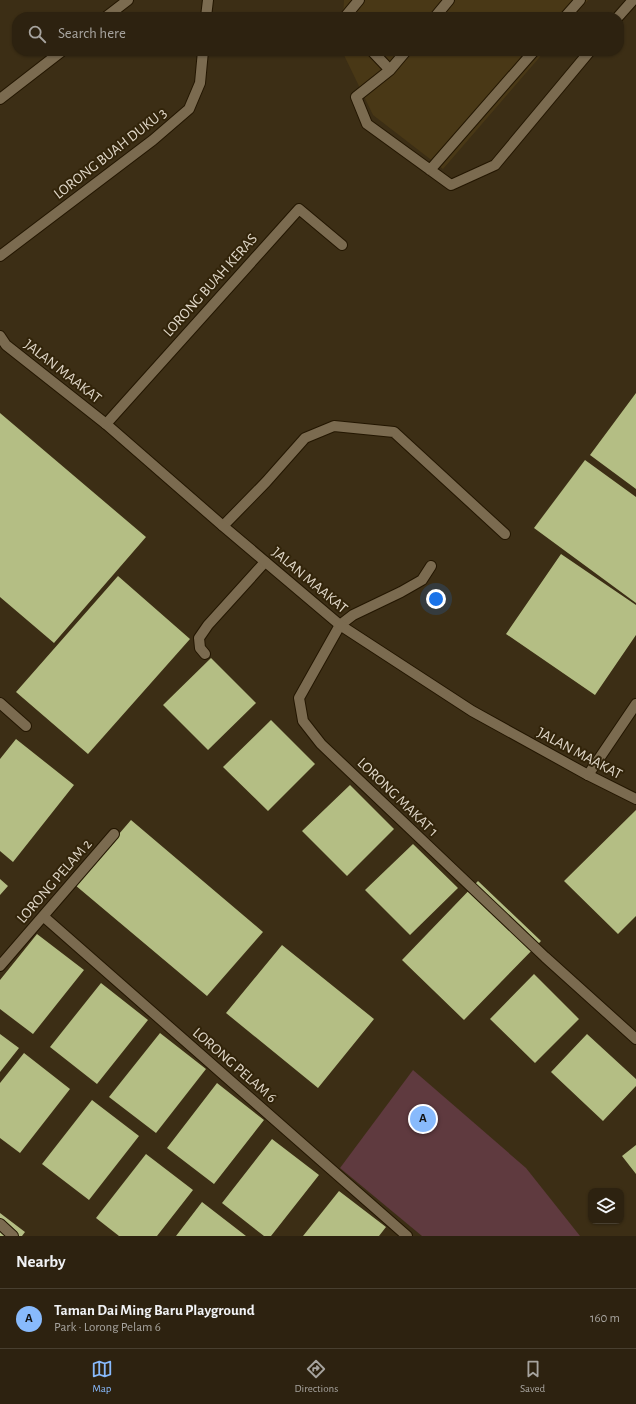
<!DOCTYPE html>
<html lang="en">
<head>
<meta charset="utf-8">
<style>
	:root { --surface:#2d2210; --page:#392f1e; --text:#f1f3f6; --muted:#a7a49f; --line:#483f30; --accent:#88bafc }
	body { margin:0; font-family:"Alegreya Sans",sans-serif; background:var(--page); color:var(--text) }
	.controls { position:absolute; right:12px; bottom:12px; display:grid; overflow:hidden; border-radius:8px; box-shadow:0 1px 3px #0004 }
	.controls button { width:36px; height:36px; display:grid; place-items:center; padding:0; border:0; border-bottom:1px solid var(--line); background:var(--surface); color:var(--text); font:20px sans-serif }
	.you { position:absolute; left:436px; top:599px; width:14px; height:14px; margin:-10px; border:3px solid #fff; border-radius:50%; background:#1a73e8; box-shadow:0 0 0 6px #1a73e833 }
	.badge { display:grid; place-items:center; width:26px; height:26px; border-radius:50%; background:var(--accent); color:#111; font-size:13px; font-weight:700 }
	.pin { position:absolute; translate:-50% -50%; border:2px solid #fff; box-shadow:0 1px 4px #0006 }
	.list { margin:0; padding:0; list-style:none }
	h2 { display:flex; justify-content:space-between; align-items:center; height:52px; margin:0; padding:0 16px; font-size:17px }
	h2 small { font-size:13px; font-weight:400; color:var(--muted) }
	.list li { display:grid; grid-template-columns:26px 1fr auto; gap:12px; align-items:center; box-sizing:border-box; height:60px; padding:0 16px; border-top:1px solid var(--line) }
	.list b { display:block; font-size:15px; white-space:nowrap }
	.list p { margin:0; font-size:13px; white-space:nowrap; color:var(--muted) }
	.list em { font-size:13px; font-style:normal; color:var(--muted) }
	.icon { flex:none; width:22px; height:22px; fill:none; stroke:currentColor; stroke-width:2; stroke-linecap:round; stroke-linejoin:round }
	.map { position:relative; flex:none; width:636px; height:1236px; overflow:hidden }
	.search { position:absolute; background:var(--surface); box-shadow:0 1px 3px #0004; left:12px; right:12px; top:12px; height:44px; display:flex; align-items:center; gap:10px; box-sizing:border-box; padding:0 14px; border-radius:16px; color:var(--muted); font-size:15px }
	.sheet { height:112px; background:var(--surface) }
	nav { display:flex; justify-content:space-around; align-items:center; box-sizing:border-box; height:56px; border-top:1px solid var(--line); background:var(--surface); font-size:11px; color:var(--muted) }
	nav a { display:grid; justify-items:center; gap:2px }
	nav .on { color:var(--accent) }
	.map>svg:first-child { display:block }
</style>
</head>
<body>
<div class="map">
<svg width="636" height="1236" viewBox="0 0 636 1236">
	<rect width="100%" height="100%" fill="#3c2e15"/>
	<path fill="#493816" d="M 344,0 L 588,0 L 574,17 L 343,17 Z
		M 342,51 L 545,51 L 443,169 L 373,115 Z"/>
	<path fill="#5f3a3f" d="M 413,1070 L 526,1168 L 580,1236 L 422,1236 L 340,1168 Z"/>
	<path fill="#b4be84" d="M 636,393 L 636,489 L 590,455 Z
		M 0,413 L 146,537 L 54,643 L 0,597 Z
		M 585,460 L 636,497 L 636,603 L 534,528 Z
		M 561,554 L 636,605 L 636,635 L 595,695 L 506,634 Z
		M 118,576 L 190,639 L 88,754 L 16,692 Z
		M 211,658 L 256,703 L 208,750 L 163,705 Z
		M 271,720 L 315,764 L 268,811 L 223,767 Z
		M 16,739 L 74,785 L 13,862 L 0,851 L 0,759 Z
		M 350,785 L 394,829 L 347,876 L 302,831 Z
		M 636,810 L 636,916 L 618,934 L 564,881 Z
		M 131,820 L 263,932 L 207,996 L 75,885 Z
		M 413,844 L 458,888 L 410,935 L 365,890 Z
		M 0,879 L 8,886 L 0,895 Z
		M 478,881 L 541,941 L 464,1020 L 402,960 Z
		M 37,934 L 84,970 L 33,1034 L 0,1009 L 0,980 Z
		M 282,945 L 374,1019 L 318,1088 L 226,1013 Z
		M 534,974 L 579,1019 L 535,1063 L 490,1019 Z
		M 101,983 L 148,1020 L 97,1084 L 50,1047 Z
		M 160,1033 L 206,1069 L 156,1133 L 109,1097 Z
		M 0,1034 L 19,1048 L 0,1072 Z
		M 587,1034 L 636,1079 L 636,1086 L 603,1121 L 551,1072 Z
		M 24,1053 L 70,1089 L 20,1153 L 0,1138 L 0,1083 Z
		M 217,1083 L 264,1120 L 214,1184 L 167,1148 Z
		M 92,1100 L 139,1136 L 89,1200 L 42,1164 Z
		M 272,1139 L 319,1175 L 271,1236 L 264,1236 L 222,1203 Z
		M 636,1145 L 636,1174 L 622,1156 Z
		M 146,1154 L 193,1190 L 157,1236 L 119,1236 L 96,1218 Z
		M 339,1191 L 386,1227 L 379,1236 L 303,1236 Z
		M 202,1202 L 246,1236 L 176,1236 Z
		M 0,1213 L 25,1232 L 22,1236 L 0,1236 Z"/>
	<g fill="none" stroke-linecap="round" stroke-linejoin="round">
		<defs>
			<path id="lane" d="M 106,17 L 128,0
				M 206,17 L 208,0
				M 345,17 L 359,0
				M 435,17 L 449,0
				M 565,17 L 580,0
				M 618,17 L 633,0
				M 372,51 L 390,70 L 356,97 L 367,124 L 451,185 L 495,165 L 590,51
				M 390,70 L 406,51
				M 0,99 L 62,51
				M 430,170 L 534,51
				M 0,256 L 153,140 L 189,109 L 200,83 L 203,51
				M 106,424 L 299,209 L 342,245
				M 223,526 L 266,482 L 305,438 L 334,426 L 394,432 L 505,534
				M 431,566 L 422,580 L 401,592 L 353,615 L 340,625 L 299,698 L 303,721 L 321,744 L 545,957 L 636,1039
				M 205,654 L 200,648 L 199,638 L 208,625 L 265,562
				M 0,703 L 26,726
				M 588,775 L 636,704"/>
			<path id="street" d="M 0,336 L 6,345 L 106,424 L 223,526 L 340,625 L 472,711 L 588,775 L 636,799
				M 43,916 L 407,1236
				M 0,966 L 114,834
				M 0,1224 L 13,1236"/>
		</defs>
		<use href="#lane" stroke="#231600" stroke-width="12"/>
		<use href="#street" stroke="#231600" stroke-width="12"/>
		<use href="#lane" stroke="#7b6b50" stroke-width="10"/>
		<use href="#street" stroke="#7b6b50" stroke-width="10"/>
	</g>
	<g text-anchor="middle" stroke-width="4" stroke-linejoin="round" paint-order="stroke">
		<g font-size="15" fill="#e1d8c9" stroke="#32240a">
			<text transform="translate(110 153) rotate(-38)" y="5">LORONG BUAH DUKU 3</text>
			<text transform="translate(210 285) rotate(-48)" y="5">LORONG BUAH KERAS</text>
			<text transform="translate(63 371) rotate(38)" y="5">JALAN MAAKAT</text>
			<text transform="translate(310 580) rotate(40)" y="5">JALAN MAAKAT</text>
			<text transform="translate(580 753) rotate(28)" y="5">JALAN MAAKAT</text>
			<text transform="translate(398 797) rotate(44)" y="5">LORONG MAKAT 1</text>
			<text transform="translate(54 881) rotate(-49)" y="5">LORONG PELAM 2</text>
			<text transform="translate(235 1065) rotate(41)" y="5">LORONG PELAM 6</text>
		</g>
	</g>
</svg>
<div class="controls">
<button><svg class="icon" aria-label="layers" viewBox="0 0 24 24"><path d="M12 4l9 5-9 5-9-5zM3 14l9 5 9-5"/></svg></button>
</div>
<div class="you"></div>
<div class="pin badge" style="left:423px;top:1119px">A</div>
<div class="search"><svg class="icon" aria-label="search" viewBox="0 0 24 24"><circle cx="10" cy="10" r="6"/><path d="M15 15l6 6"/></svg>Search here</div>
</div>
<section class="sheet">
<h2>Nearby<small></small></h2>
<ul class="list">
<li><span class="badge">A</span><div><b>Taman Dai Ming Baru Playground</b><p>Park · Lorong Pelam 6</p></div><em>160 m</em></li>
</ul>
</section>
<nav>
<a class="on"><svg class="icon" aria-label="map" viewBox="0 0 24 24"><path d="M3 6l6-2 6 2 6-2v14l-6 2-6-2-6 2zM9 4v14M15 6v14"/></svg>Map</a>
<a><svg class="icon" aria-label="directions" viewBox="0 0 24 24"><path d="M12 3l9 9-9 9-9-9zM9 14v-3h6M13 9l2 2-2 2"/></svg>Directions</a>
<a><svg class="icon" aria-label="saved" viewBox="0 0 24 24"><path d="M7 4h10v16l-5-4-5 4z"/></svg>Saved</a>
</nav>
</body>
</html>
